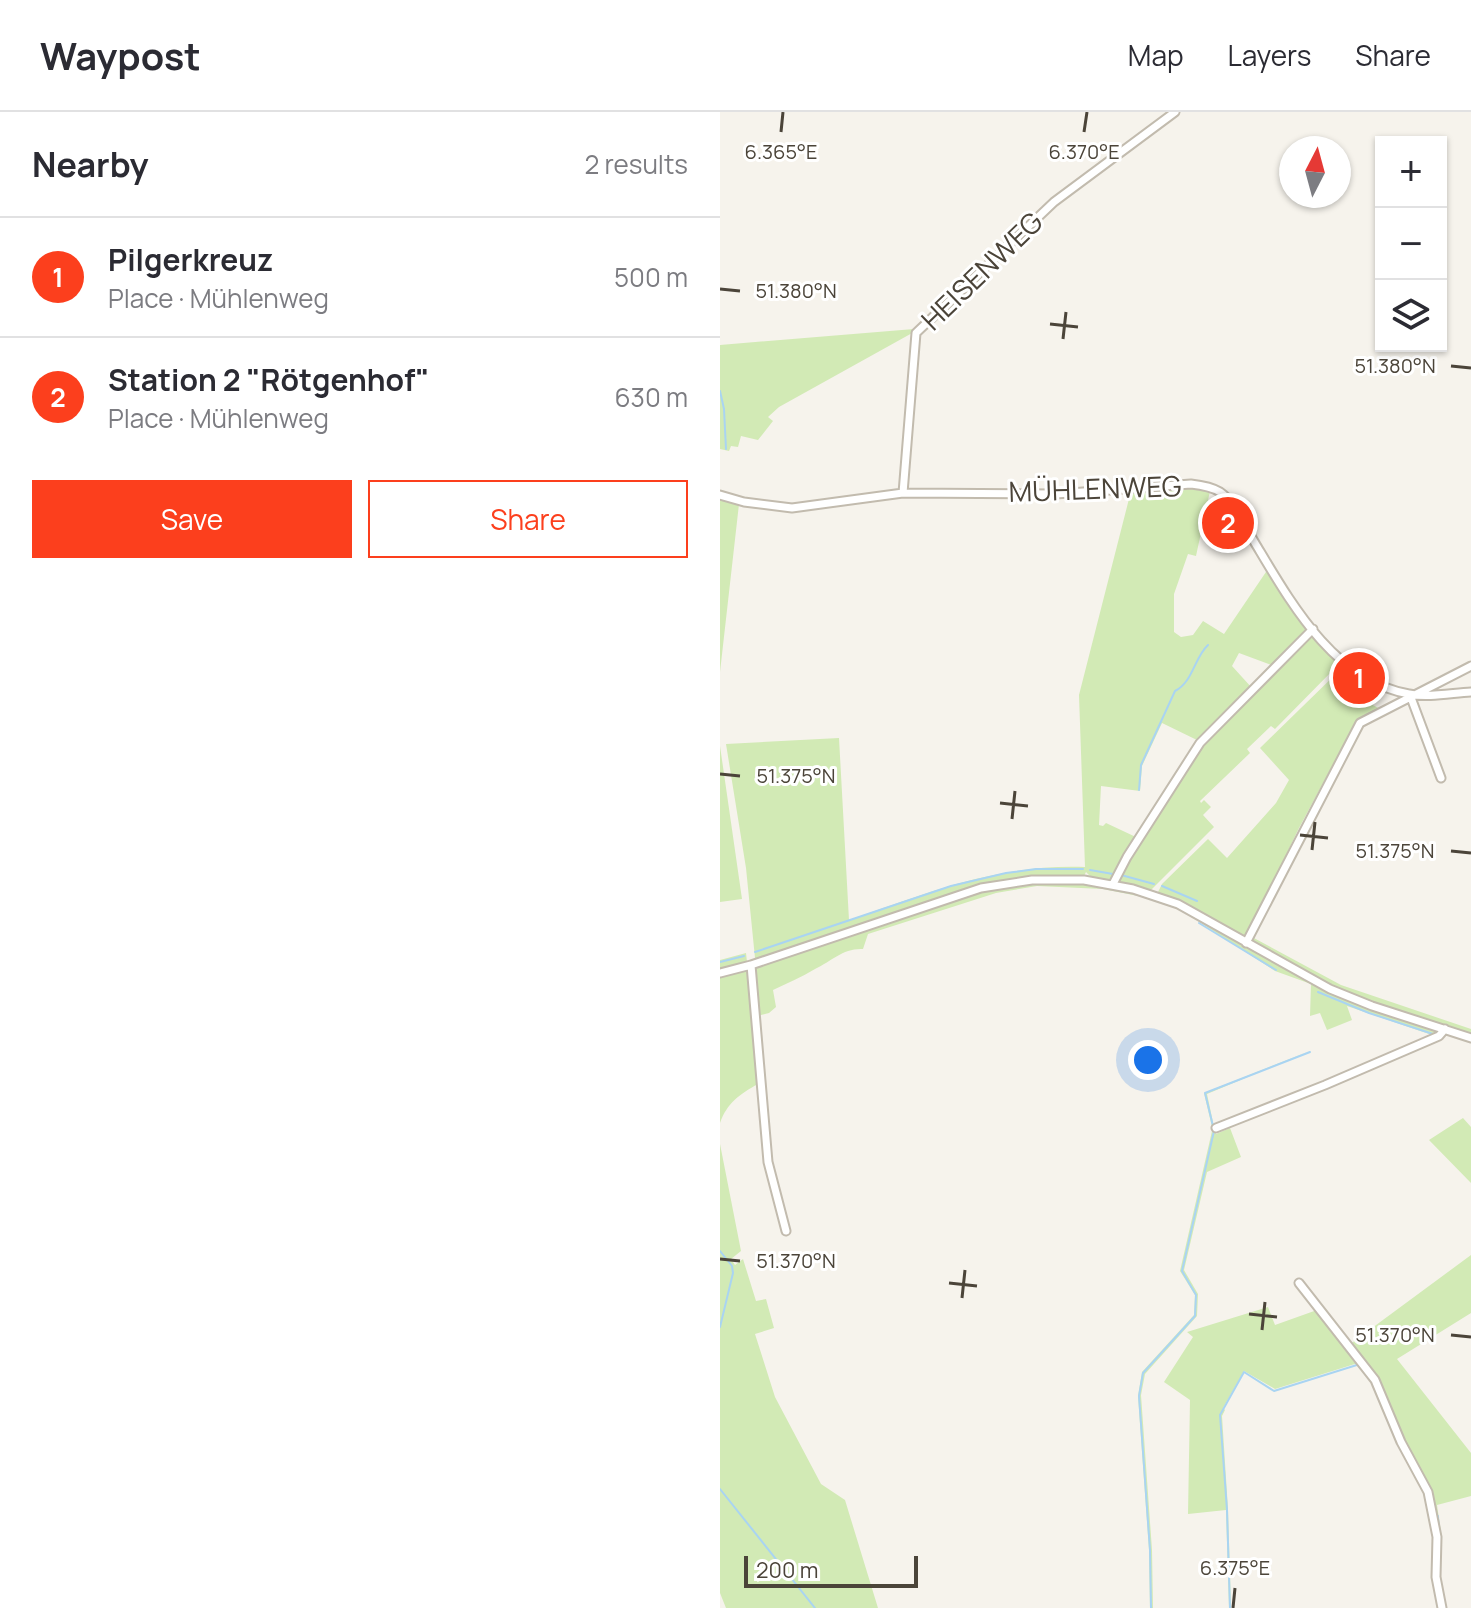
<!DOCTYPE html>
<html lang="en">
<head>
<meta charset="utf-8">
<style>
	:root { --surface:#fff; --page:#f7f7f7; --text:#2b2b33; --muted:#7c7c81; --line:#e1e1e2; --accent:#fc3f1d }
	body { margin:0; font-family:Manrope,sans-serif; background:var(--page); color:var(--text) }
	.controls { position:absolute; right:24px; top:24px; display:grid; overflow:hidden; border-radius:0px; box-shadow:0 2px 6px #0004 }
	.controls button { width:72px; height:72px; display:grid; place-items:center; padding:0; border:0; border-bottom:2px solid var(--line); background:var(--surface); color:var(--text); font:40px sans-serif }
	.compass { position:absolute; left:559px; top:24px; width:72px; height:72px; border-radius:50%; background:var(--surface); box-shadow:0 2px 6px #0004; rotate:6deg }
	.scale { position:absolute; left:24px; bottom:20px; width:174px; box-sizing:border-box; padding-left:8px; border:4px solid #4b4439; border-top:0; font-size:22px; line-height:28px; white-space:nowrap; color:#4b4439; -webkit-text-stroke:6px #fff; paint-order:stroke }
	.you { position:absolute; left:428px; top:948px; width:28px; height:28px; margin:-20px; border:6px solid #fff; border-radius:50%; background:#1a73e8; box-shadow:0 0 0 12px #1a73e833 }
	.badge { display:grid; place-items:center; width:52px; height:52px; border-radius:50%; background:var(--accent); color:#fff; font-size:26px; font-weight:700 }
	.pin { position:absolute; translate:-50% -50%; border:4px solid #fff; box-shadow:0 2px 8px #0006 }
	.list { margin:0; padding:0; list-style:none }
	h2 { display:flex; justify-content:space-between; align-items:center; height:104px; margin:0; padding:0 32px; font-size:34px }
	h2 small { font-size:26px; font-weight:400; color:var(--muted) }
	.list li { display:grid; grid-template-columns:52px 1fr auto; gap:24px; align-items:center; box-sizing:border-box; height:120px; padding:0 32px; border-top:2px solid var(--line) }
	.list b { display:block; font-size:30px; white-space:nowrap }
	.list p { margin:0; font-size:26px; white-space:nowrap; color:var(--muted) }
	.list em { font-size:26px; font-style:normal; color:var(--muted) }
	.actions { display:flex; gap:16px; padding:24px 32px }
	.actions a { flex:1; padding:18px 0; border:2px solid var(--accent); border-radius:0px; text-align:center; font-size:28px; color:var(--accent) }
	.actions .main { background:var(--accent); color:#fff }
	.icon { flex:none; width:44px; height:44px; fill:none; stroke:currentColor; stroke-width:2; stroke-linecap:round; stroke-linejoin:round }
	.map { position:relative; flex:none; width:751px; height:1496px; overflow:hidden }
	header { display:flex; align-items:center; gap:48px; box-sizing:border-box; height:112px; padding:0 40px; background:var(--surface); border-bottom:2px solid var(--line) }
	header strong { font-size:38px }
	nav { display:flex; gap:44px; margin-inline-start:auto; font-size:28px }
	main { display:flex }
	aside { flex:1; background:var(--surface) }
	.map>svg:first-child { display:block }
</style>
</head>
<body>
<header>
<strong>Waypost</strong>
<nav><a>Map</a><a>Layers</a><a>Share</a></nav>
</header>
<main>
<aside>
<h2>Nearby<small>2 results</small></h2>
<ul class="list">
<li><span class="badge">1</span><div><b>Pilgerkreuz</b><p>Place · Mühlenweg</p></div><em>500 m</em></li>
<li><span class="badge">2</span><div><b>Station 2 &quot;Rötgenhof&quot;</b><p>Place · Mühlenweg</p></div><em>630 m</em></li>
</ul>
<div class="actions"><a class="main">Save</a><a>Share</a></div>
</aside>
<div class="map">
<svg width="751" height="1496" viewBox="0 0 751 1496">
	<rect width="100%" height="100%" fill="#f6f3ec"/>
	<path fill="#d2eab5" d="M 194,217 L 194,220 L 59,295 L 48,305 L 53,309 L 38,328 L 21,324 L 18,335 L 11,334 L 9,339 L 0,337 L 0,233 Z
		M 471,375 L 490,379 L 476,444 L 468,442 L 454,482 L 454,520 L 461,525 L 473,523 L 483,509 L 504,522 L 548,457 L 588,516 L 554,554 L 519,541 L 512,554 L 532,576 L 479,629 L 442,611 L 422,654 L 420,679 L 381,674 L 379,713 L 383,714 L 386,711 L 418,726 L 391,769 L 371,765 L 366,760 L 364,764 L 315,765 L 259,774 L 39,847 L 35,846 L 26,756 L 6,632 L 119,626 L 129,808 C 210,780 277,752 365,755 L 359,583 L 411,379 Z
		M 0,386 L 19,392 L 0,560 Z
		M 593,521 L 620,551 L 555,617 L 551,614 L 527,637 L 530,641 L 480,689 L 481,691 L 484,688 L 491,695 L 483,703 L 494,715 L 430,779 L 399,770 L 399,765 L 480,634 Z
		M 623,555 L 641,566 L 633,582 L 660,597 L 637,608 L 579,716 L 528,822 L 523,825 L 479,799 L 437,782 L 442,772 L 488,727 L 507,746 L 556,691 L 569,668 L 540,636 Z
		M 0,634 L 22,787 L 0,790 Z
		M 343,769 C 384,774 424,780 462,797 L 433,787 L 383,777 L 317,774 L 276,781 L 148,822 L 143,837 C 123,836 112,849 95,857 C 82,865 67,871 53,878 L 56,895 L 49,901 L 37,904 L 34,858 L 38,853 L 257,781 L 282,774 Z
		M 464,800 L 467,800 L 552,850 L 613,881 L 719,919 L 715,924 L 627,894 L 632,908 L 607,918 L 600,901 L 590,904 L 591,872 L 555,859 Z
		M 532,825 L 621,873 L 751,917 L 751,922 L 669,897 L 612,875 L 532,830 Z
		M 26,841 L 27,850 L 0,857 L 0,848 Z
		M 21,858 L 27,858 L 28,863 L 38,972 C 20,982 7,991 0,1011 L 0,863 Z
		M 590,939 L 487,982 L 494,1015 L 492,1015 L 484,981 Z
		M 743,1006 L 751,1015 L 751,1071 L 709,1028 Z
		M 510,1016 L 521,1045 L 487,1060 L 464,1158 L 478,1182 L 477,1204 L 425,1262 L 421,1283 L 432,1438 L 433,1496 L 430,1496 L 429,1438 L 418,1284 L 422,1260 L 474,1203 L 475,1183 L 460,1159 L 492,1019 L 495,1018 L 496,1022 Z
		M 0,1032 L 21,1139 L 11,1147 L 15,1153 L 23,1147 L 36,1189 L 46,1187 L 54,1216 L 35,1222 L 55,1285 L 101,1372 L 125,1388 L 158,1496 L 6,1496 L 0,1481 Z
		M 751,1143 L 751,1201 L 677,1247 L 751,1341 L 751,1384 L 717,1393 L 722,1427 L 718,1458 L 726,1496 L 723,1496 L 718,1469 L 717,1403 L 708,1376 L 683,1330 L 656,1268 L 629,1233 Z
		M 548,1195 L 555,1213 L 597,1198 L 638,1251 L 555,1277 L 524,1259 L 503,1296 L 505,1298 L 502,1304 L 508,1397 L 511,1496 L 509,1496 L 506,1398 L 468,1402 L 470,1288 L 444,1270 L 473,1225 L 467,1220 Z"/>
	<g fill="none" stroke-linecap="round" stroke-linejoin="round">
		<path stroke="#a9d4f2" stroke-width="2" d="M 0,279 L 4,297 L 6,337
			M 419,678 L 421,653 L 455,579 C 473,570 474,546 488,533
			M 370,758 L 393,762
			M 401,763 L 434,772
			M 442,774 L 477,789
			M 479,811 L 556,858
			M 35,840 L 231,774 L 286,761 L 316,757 L 363,757
			M 0,850 L 24,844
			M 598,880 L 649,901 L 713,922
			M 493,1014 L 485,981 L 590,940
			M 0,1139 L 12,1154 L 13,1161 L 0,1215
			M 0,1377 L 95,1496
			M 718,1404 L 720,1436
			M 431,1496 L 430,1438 L 419,1284 L 423,1261 L 475,1204 L 476,1183 L 462,1159 L 494,1019
			M 510,1496 L 507,1398 L 500,1303 L 524,1260 L 554,1279 L 640,1252"/>
		<defs>
			<path id="minor" d="M 183,381 L 196,221 L 334,90 L 455,0
				M 0,383 L 24,390 L 72,396 L 183,381 L 336,382 L 471,372 C 480,373 492,375 500,380 C 516,391 525,415 535,431 C 571,491 614,569 689,582 C 708,586 732,581 751,580
				M 690,583 L 721,666
				M 393,772 L 407,745 L 480,631 L 593,517
				M 526,831 L 640,611 L 751,554
				M 31,853 L 48,1050 L 66,1119
				M 0,861 L 31,853 L 261,776 L 312,768 L 364,768 L 413,777 L 458,792 L 610,877 L 652,894 L 751,926
				M 496,1016 L 605,973 L 719,924 L 725,917
				M 579,1171 L 655,1268 L 681,1330 L 708,1380 L 717,1425 L 716,1465 L 722,1496"/>
		</defs>
		<use href="#minor" stroke="#c2bbae" stroke-width="11"/>
		<use href="#minor" stroke="#fff" stroke-width="7"/>
	</g>
	<path fill="none" stroke="#4b4439" stroke-width="3" d="M 61,20 L 63,0M 364,20 L 367,0M 0,177 L 20,179M 330,212 L 358,215M 343,227 L 346,200M 731,254 L 751,256M 0,662 L 20,664M 280,691 L 308,694M 292,707 L 295,679M 580,723 L 608,726M 592,738 L 595,710M 731,739 L 751,741M 0,1147 L 20,1149M 229,1171 L 257,1174M 242,1186 L 245,1158M 529,1202 L 557,1205M 542,1218 L 545,1190M 731,1223 L 751,1225M 513,1496 L 515,1476"/>
	<g text-anchor="middle" stroke-width="6" stroke-linejoin="round" paint-order="stroke">
		<g font-size="28" fill="#4b4439" stroke="#fff">
			<text transform="translate(262 159) rotate(-44)" y="10">HEISENWEG</text>
			<text transform="translate(375 377) rotate(-2)" y="10">MÜHLENWEG</text>
		</g>
	</g>
	<g font-size="20" text-anchor="middle" fill="#4b4439" stroke="#fff" stroke-width="6" stroke-linejoin="round" paint-order="stroke">
		<text x="61" y="47">6.365°E</text>
		<text x="364" y="47">6.370°E</text>
		<text x="76" y="186">51.380°N</text>
		<text x="675" y="261">51.380°N</text>
		<text x="76" y="671">51.375°N</text>
		<text x="675" y="746">51.375°N</text>
		<text x="76" y="1156">51.370°N</text>
		<text x="675" y="1230">51.370°N</text>
		<text x="515" y="1463">6.375°E</text>
	</g>
</svg>
<div class="controls">
<button>+</button>
<button>−</button>
<button><svg class="icon" aria-label="layers" viewBox="0 0 24 24"><path d="M12 4l9 5-9 5-9-5zM3 14l9 5 9-5"/></svg></button>
</div>
<svg class="compass" viewBox="-18 -18 36 36"><path d="M0-13l5 13h-10z" fill="#e53935"/><path d="M0 13l5-13h-10z" fill="#7c7c81"/></svg>
<div class="scale">200 m</div>
<div class="you"></div>
<div class="pin badge" style="left:639px;top:566px">1</div>
<div class="pin badge" style="left:508px;top:411px">2</div>
</div>
</main>
</body>
</html>
